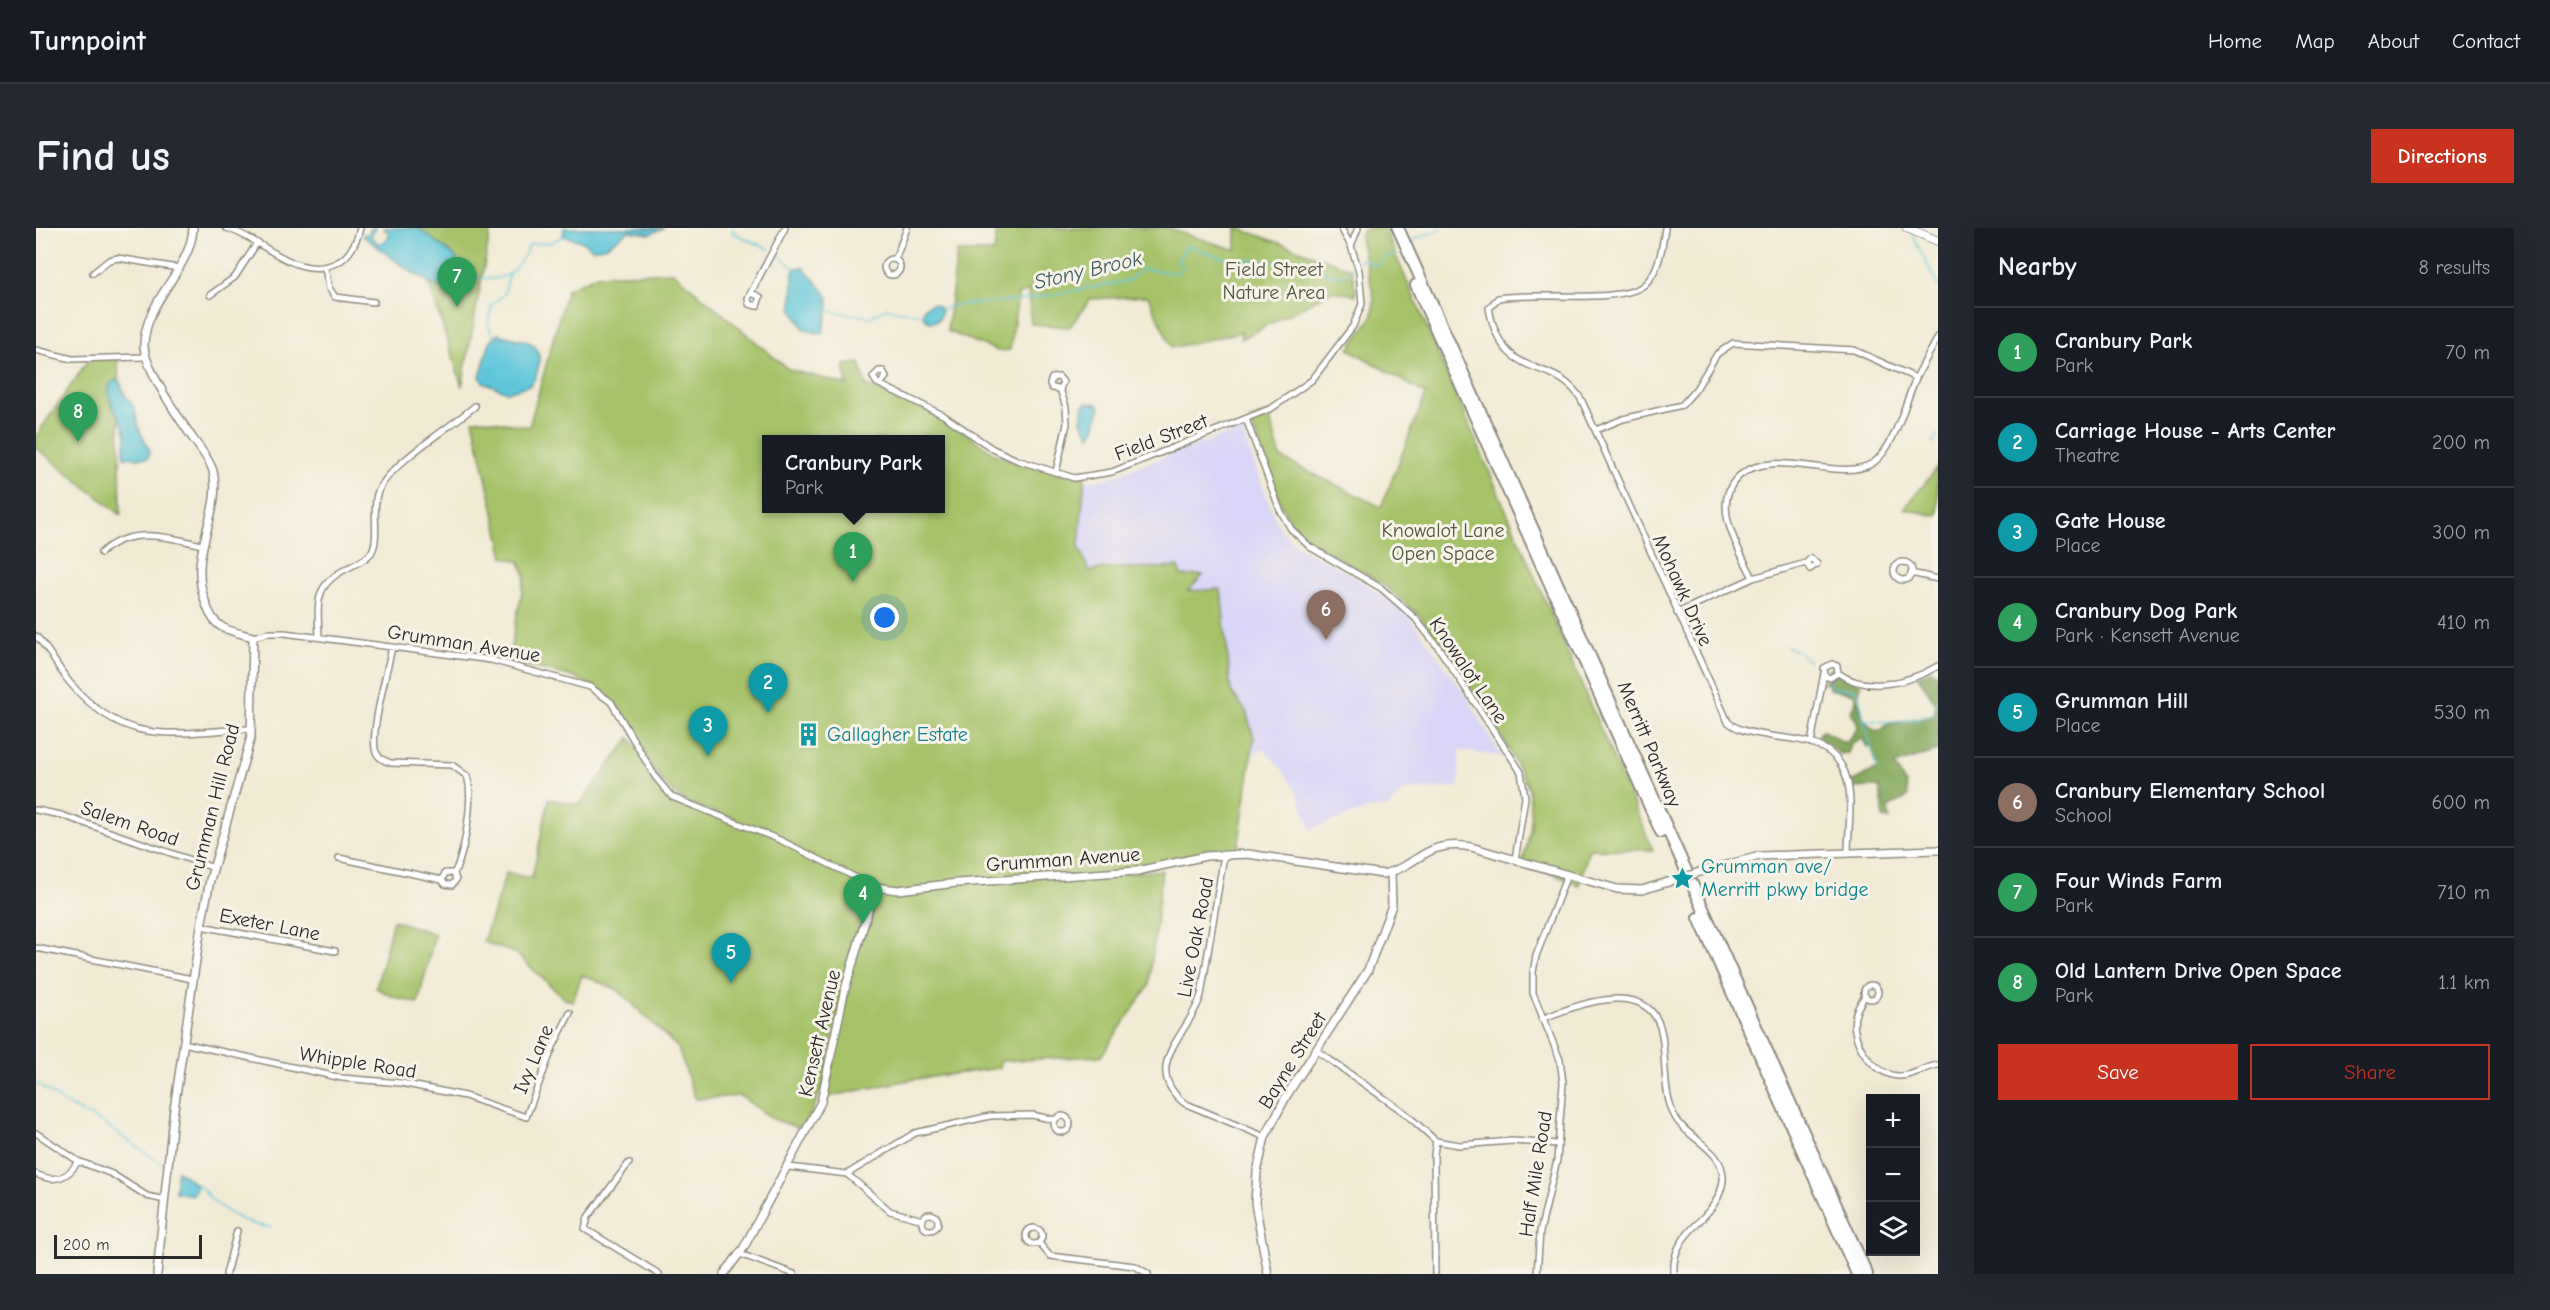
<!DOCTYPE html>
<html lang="en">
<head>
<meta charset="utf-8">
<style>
	:root { --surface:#171b24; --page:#242831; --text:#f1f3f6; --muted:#9ea1a6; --line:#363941; --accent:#c8321e }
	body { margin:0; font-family:"Comic Neue",sans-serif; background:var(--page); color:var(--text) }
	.controls { position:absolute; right:18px; bottom:18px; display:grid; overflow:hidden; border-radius:0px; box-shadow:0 6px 24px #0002 }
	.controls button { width:54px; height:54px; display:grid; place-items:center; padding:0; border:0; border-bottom:2px solid var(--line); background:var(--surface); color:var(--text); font:30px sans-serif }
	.scale { position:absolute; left:18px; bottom:15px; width:148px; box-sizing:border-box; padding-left:6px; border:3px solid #2b2b2b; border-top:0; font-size:16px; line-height:21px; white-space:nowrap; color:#2b2b2b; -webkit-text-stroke:4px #f7f3e8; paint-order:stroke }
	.you { position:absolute; left:849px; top:390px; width:21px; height:21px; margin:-15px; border:4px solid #fff; border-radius:50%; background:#1a73e8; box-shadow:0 0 0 9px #1a73e833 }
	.badge { display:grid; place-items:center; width:39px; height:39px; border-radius:50%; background:var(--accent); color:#fff; font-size:20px; font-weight:700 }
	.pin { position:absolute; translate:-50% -50px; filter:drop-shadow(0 2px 3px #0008) }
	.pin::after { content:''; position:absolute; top:32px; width:21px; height:18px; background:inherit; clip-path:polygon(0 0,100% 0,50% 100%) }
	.popup { position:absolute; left:726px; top:207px; width:183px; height:78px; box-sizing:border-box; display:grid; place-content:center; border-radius:0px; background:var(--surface); filter:drop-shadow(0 2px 4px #0005); font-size:20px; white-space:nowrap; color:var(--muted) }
	.popup b { font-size:22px; color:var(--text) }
	.popup::after { content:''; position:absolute; left:50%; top:100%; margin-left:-12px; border:12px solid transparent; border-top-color:var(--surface) }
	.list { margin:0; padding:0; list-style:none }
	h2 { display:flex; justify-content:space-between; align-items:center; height:78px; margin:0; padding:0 24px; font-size:26px }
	h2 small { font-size:20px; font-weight:400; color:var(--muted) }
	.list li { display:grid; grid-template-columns:39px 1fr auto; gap:18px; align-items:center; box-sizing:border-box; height:90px; padding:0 24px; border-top:2px solid var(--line) }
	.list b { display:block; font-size:22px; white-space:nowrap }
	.list p { margin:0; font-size:20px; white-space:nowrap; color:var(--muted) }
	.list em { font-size:20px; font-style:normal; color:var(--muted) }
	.actions { display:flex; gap:12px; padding:18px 24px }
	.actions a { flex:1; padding:14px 0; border:2px solid var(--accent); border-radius:0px; text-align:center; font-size:21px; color:var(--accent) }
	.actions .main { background:var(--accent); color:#fff }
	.icon { flex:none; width:33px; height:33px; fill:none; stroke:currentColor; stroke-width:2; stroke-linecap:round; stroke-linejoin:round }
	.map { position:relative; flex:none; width:1902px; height:1046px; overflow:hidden; border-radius:0px }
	header { display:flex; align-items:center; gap:36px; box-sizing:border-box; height:84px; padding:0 30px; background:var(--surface); border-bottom:2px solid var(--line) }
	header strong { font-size:28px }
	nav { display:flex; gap:33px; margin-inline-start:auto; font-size:21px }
	.intro { display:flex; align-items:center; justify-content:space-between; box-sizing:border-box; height:144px; padding:0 36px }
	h1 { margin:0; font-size:42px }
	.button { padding:15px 27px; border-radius:0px; background:var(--accent); color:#fff; font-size:21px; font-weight:700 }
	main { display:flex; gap:36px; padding:0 36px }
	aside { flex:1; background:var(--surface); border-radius:0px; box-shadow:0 6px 24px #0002 }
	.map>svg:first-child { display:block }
</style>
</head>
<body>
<header>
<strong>Turnpoint</strong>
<nav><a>Home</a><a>Map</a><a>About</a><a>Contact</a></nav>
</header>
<div class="intro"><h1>Find us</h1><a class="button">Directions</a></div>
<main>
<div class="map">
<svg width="1902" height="1046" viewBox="0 0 1902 1046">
	<rect width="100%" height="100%" fill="#f7f3e8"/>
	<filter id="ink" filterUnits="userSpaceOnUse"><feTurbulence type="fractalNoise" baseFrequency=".0167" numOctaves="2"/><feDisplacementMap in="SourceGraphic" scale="12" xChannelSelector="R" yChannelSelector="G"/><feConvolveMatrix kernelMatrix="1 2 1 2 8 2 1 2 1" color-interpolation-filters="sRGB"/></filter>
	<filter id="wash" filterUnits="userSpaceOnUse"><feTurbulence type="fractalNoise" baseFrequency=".008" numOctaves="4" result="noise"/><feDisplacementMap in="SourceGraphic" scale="24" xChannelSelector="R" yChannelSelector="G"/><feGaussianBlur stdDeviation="1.35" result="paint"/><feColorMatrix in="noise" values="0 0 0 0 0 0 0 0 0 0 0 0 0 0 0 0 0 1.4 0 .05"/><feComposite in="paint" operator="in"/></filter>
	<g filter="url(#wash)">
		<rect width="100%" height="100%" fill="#f1ebd5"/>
		<path fill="#dad6f7" d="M 1205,201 L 1240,293 L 1247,304 L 1260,317 L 1324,352 L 1366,382 L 1381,399 L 1433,472 L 1466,529 L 1423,522 L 1423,559 L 1367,563 L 1353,579 L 1329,582 L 1275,601 L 1261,564 L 1246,541 L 1228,521 L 1217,526 L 1218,510 L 1210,483 L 1195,464 L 1185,361 L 1149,363 L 1142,339 L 1110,342 L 1074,338 L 1053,343 L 1043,318 L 1049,253 L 1071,250 Z"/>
		<path fill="#a5c269" stroke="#68764a" stroke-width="1.5" fill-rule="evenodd" d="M 375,0 L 455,0 L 426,158 Z
			M 961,0 L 1137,0 L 1137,2 L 1200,22 L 1200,0 L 1202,0 L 1316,41 L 1320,67 L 1296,63 L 1205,111 L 1205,104 L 1136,120 L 1112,68 L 1054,71 L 1034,99 L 995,96 L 992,63 L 982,67 L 974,122 L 962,123 L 911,103 L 921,24 L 958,24 Z
			M 1334,0 L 1348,0 L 1617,622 L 1553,621 L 1543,657 L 1487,634 L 1495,598 L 1493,561 L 1468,513 L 1432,455 L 1384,388 L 1344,354 L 1267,309 L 1255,294 L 1247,281 L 1214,192 L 1232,185 L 1245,230 L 1345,279 L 1390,166 L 1313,121 L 1337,87 L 1338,69 L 1324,10 L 1327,2 Z
			M 637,44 L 752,141 L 811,157 L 808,137 L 824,135 L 830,158 L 842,162 L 845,160 L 913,194 L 958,225 L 978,234 L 1039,248 L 1049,246 L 1043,318 L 1053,343 C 1082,337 1112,341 1142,339 L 1145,348 L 1167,347 L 1152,363 L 1185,361 L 1195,463 L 1210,483 L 1218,510 L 1202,621 L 1179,624 L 1087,646 L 1126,642 L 1113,758 L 1065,828 L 964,833 L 963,840 L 873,852 L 791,869 L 805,789 L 806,762 L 788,855 L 768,902 L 737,891 L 704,868 L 659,871 L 642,820 L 582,762 L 546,747 L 537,773 L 529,771 L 479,725 L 447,714 L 470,645 L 496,650 L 513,571 L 543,577 L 594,510 L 635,572 L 702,596 L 698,590 C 680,584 654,579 639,566 C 608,541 596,481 564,462 C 538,445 501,441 472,433 L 489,348 L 484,334 L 468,329 L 437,192 L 448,191 L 493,199 L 531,61 L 561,47 ZM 730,212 L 904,212 L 904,280 L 730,280 Z
			M 53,131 L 82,131 L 85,287 L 0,220 L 0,208 Z
			M 1902,239 L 1902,288 L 1868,281 Z
			M 357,692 L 399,706 L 382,775 L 358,769 L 340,760 Z"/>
		<path fill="#84a85d" stroke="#586a44" stroke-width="1.5" d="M 1895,442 L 1902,447 L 1902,523 L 1858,537 L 1870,556 L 1872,569 L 1852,580 L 1854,591 L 1847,590 L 1847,578 L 1843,559 L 1814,560 L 1813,555 L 1841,541 L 1834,517 L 1831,519 L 1826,510 L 1816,515 L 1812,525 L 1804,526 L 1782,509 L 1786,502 L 1809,515 L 1822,500 L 1820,492 L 1814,485 L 1820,473 L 1819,466 L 1794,461 L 1789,453 L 1785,455 L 1802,445 L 1825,456 C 1819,472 1825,494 1840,503 L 1846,502 L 1851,495 L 1857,496 L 1898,486 L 1900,476 L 1882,448 Z"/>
		<path fill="#5ec6da" stroke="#447882" stroke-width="1.5" d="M 335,0 L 339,0 L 335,9 L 343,16 L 353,10 L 352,4 L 347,0 L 382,0 L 421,30 L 413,48 L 414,53 L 401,59 L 372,42 L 326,7 L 333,5 Z
			M 528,0 L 628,0 L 614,6 L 593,3 L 571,18 L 557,21 L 545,13 L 527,8 Z
			M 767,39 L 792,68 L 793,79 L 786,106 L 768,101 L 756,81 L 757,44 L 760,40 Z
			M887 85a9 9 0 1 1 18 0a9 9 0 1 1-18 0Z
			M 462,106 C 479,113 506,108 503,135 C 502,143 499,152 494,157 L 471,164 L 447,154 L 444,149 L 454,113 Z
			M 79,152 L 84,154 L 89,167 L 98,179 L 103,201 L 114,223 L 112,230 L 88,229 C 86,222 90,217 90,210 C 89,188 69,180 74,156 Z
			M 1051,175 L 1062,176 L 1064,180 L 1059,201 L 1054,208 L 1045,193 L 1048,177 Z
			M 141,942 L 161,957 L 157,967 L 139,964 Z"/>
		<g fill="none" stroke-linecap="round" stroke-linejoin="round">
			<path stroke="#5ec6da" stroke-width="1.5" d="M 697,0 L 697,5 L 733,21
				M 1876,6 L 1902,58
				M 1374,13 L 1406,0
				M 740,25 L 760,42
				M 1322,35 L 1325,31 L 1340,37 L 1348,29 L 1359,27
				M 412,52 L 427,58 L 442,49 C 472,56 481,42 494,16 L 513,15 L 528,8
				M 904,82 L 920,77 L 987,72 L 1092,53 L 1106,41 L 1141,45 L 1148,39 L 1141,34 L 1151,17 L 1187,30 L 1247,35 L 1266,31 L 1295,47 L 1309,48 L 1318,38
				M 792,83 L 834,89 L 850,80 L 888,87
				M 458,108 L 452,97 L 456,76 L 468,67 L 473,47
				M 1897,216 L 1902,206
				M 1750,419 L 1762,423 L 1773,434
				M 1791,453 L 1796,460 L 1817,461 L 1822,464 L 1828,492 C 1853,495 1875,495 1898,486 L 1902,473
				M 1828,493 L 1841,541
				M 0,855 L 35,879 L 64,893 L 129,938
				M 160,958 C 168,959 168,964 174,970 C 189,984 213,999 235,999"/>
		</g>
	</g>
	<g filter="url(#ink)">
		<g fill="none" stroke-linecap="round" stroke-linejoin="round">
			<defs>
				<path id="minor" d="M 190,0 C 227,10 261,55 302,34 C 314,28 321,13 324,0
					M 1629,0 C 1626,19 1624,42 1609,56 C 1588,77 1496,63 1462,70 L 1453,80 C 1467,157 1517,126 1545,171 L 1692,494 C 1704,504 1719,505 1735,508 C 1748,510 1763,511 1775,515 C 1827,531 1812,585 1812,626
					M 1315,18 L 1322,0
					M848 39a8 8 0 1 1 16 0a8 8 0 1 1-16 0Z
					M 859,32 L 871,0
					M 289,40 L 293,60 L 299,69 L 338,74
					M 57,45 L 73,32 L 82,30 L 142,40
					M 716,65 L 724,69 L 721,78 L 713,76 L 712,70 L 749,0
					M 174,67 L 199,49 L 221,15
					M 0,122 L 36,131 L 109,129
					M 845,155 L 850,149 L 847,143 L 843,143 L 837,149 L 841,155 L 907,187 L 957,221 L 981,232 L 1038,250 L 1076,244 L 1236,180 L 1276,152 L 1317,98 L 1326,76 L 1323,43 L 1315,18 L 1305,0
					M 1210,191 L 1244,282 L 1255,301 L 1274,319 L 1345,360 L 1379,390 L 1402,419 L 1485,544 L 1489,570 L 1479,632
					M 1560,202 L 1587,191 L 1646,177 L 1660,161 L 1681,126 L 1697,115 L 1818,122 L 1880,150
					M 1020,244 L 1031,196 L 1030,179 L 1024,161 L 1027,154 L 1023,149 L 1016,150 L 1014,156 L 1016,160 L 1024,161
					M 65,325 C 93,298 133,309 166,317
					M1858 343a9 9 0 1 1 18 0a9 9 0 1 1-18 0Z
					M 1875,345 L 1902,351
					M 1717,350 C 1703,321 1673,276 1703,248 C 1738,217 1803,256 1837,235 C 1859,220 1869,174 1880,150 C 1887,136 1895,123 1902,109
					M 1641,385 L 1717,350 L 1770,335 L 1775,330 L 1781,336 L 1774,341 L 1770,335
					M 0,408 C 14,422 22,441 35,456 C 92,522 140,503 215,501
					M 217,409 L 232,405 L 248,405 L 455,432 L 554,459 L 575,474 L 620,550 L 636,569 L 744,612 L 839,659
					M 283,409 C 282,375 277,357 312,340 C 319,336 330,332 335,325 C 344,312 336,284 341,266 C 352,236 414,200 439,178
					M 356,419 C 352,440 333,508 340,524 C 343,531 349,533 355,535 L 416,537 L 431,548 C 438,569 429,626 418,645 L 420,652 L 416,657 L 409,656 L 406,652 L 409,645 L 418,645
					M 1802,445 L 1794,450 L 1789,448 L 1788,440 L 1796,436 L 1801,438 L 1802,445 C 1831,466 1875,454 1902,438
					M 1775,515 L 1788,445
					M 0,582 L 25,587 L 178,640
					M 1188,627 L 1165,767 C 1154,806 1103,837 1148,875 L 1229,909
					M 303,630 L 406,652
					M 165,698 L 299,723
					M 0,720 L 156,751
					M1828 764a7 7 0 1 1 14 0a7 7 0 1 1-14 0Z
					M 1829,768 C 1825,774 1820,781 1819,789 C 1814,813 1837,846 1862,848 C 1876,849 1888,839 1902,837
					M 1506,791 C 1542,776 1616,748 1626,807 C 1630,832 1627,862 1637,885 C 1648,911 1689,920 1687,952 C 1683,993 1634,1000 1638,1046
					M 147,815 L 306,850 L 365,855 L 429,868 L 490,889 L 517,819 L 534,785
					M 1280,822 L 1369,885 L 1400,913 L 1423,917 L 1476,913 L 1522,916
					M1018 896a8 8 0 1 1 16 0a8 8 0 1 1-16 0Z
					M 0,905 L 42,933 L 76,946 L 111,968 L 129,972
					M 593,935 L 552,989 L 549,1001 L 623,1046
					M 753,939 L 811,946 L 879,905 L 954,888 L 996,887 L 1019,892
					M 0,946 C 18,955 33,950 42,933
					M 811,946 L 854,983 L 887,992
					M886 994a8 8 0 1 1 16 0a8 8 0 1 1-16 0Z
					M990 1008a8 8 0 1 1 16 0a8 8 0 1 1-16 0Z
					M 1003,1015 L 1014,1028 L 1099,1038 L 1112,1046
					M 704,1026 L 758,1046
					M 190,1046 L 201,1003
					M 1399,1046 L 1398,926 L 1400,913
					M 1501,1046 L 1504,1004 L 1521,932 L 1527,855 L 1524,832 L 1497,765 L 1497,744 L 1500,728 L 1531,647"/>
				<path id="tertiary" d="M 1664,644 L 1724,628 L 1902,622
					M 121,1046 L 137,888 L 165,698 L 174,652 L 215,509 L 217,409 C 207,406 195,404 186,399 C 177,394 172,383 169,373 C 151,324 187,285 177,243 C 174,232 165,222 158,212 C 144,192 107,139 108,116 C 110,70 155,42 157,0
					M 688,1046 L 707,1021 L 785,874 L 808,765 L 839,659 L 862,662 L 921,655 L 1101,643 L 1170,628 L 1212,626 L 1347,646 C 1384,638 1388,611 1435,619 L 1581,661 L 1606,662 L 1632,654
					M 1232,1046 L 1219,975 L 1221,944 L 1229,909 L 1251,867 L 1332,742 L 1356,677 L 1355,644"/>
				<path id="secondary" d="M 1871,0 L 1902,13"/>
				<path id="motorway" d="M 1362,0 L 1831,1046
					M 1380,57 L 1625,604
					M 1663,690 L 1821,1046"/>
			</defs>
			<use href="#minor" stroke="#8e8b80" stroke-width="8"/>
			<use href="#tertiary" stroke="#8e8b80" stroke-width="10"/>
			<use href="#secondary" stroke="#8e8b80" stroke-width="10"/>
			<use href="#motorway" stroke="#8e8b80" stroke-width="14"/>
			<use href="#minor" stroke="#fff" stroke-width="5"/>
			<use href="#tertiary" stroke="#fff" stroke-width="7"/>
			<use href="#secondary" stroke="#fff" stroke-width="8"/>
			<use href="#motorway" stroke="#fff" stroke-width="10"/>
			<defs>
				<path id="tertiary-bridge" d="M 1632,654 L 1664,644"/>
			</defs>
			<use href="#tertiary-bridge" stroke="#8e8b80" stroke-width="10" stroke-linecap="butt"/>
			<use href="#tertiary-bridge" stroke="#fff" stroke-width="7"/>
		</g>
	</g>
	<defs>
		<symbol id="building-bare" viewBox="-9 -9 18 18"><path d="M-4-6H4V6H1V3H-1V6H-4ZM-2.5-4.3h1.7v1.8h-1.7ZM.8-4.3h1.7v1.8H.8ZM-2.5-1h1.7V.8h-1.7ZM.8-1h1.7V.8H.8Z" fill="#0f9aa8" stroke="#f7f3e8" stroke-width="2.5" paint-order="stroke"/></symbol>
		<symbol id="sight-bare" viewBox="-9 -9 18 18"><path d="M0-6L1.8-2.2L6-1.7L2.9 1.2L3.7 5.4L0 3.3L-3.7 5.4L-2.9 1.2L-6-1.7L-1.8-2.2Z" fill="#0f9aa8" stroke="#f7f3e8" stroke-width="2.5" paint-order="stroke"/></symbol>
	</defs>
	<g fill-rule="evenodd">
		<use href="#building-bare" x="756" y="490" width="33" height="33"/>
		<use href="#sight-bare" x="1630" y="634" width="33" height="33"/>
	</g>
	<g text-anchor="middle" stroke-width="6" stroke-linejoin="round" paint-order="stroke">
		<g font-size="20" fill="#50583e" stroke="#f7f3e8">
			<text x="1238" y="48">Field Street<tspan x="1238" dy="23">Nature Area</tspan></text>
			<text x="1407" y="309">Knowalot Lane<tspan x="1407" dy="23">Open Space</tspan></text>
		</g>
		<g font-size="20" fill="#2b2b2b" stroke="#f7f3e8">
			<text transform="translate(1125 209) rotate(-21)" y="7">Field Street</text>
			<text transform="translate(1647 362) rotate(66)" y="7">Mohawk Drive</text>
			<text transform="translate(428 415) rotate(9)" y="7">Grumman Avenue</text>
			<text transform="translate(1433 442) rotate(56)" y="7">Knowalot Lane</text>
			<text transform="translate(1614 516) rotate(67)" y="7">Merritt Parkway</text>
			<text transform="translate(176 579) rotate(-76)" y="7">Grumman Hill Road</text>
			<text transform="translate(94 595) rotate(19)" y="7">Salem Road</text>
			<text transform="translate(1027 631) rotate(-4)" y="7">Grumman Avenue</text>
			<text transform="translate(234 696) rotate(11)" y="7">Exeter Lane</text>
			<text transform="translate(1159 709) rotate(-79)" y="7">Live Oak Road</text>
			<text transform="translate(783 805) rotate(-77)" y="7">Kensett Avenue</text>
			<text transform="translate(497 831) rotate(-67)" y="7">Ivy Lane</text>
			<text transform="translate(1256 832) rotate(-58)" y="7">Bayne Street</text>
			<text transform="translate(322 834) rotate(9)" y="7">Whipple Road</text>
			<text transform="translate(1499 946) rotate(-81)" y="7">Half Mile Road</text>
		</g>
		<g font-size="20" fill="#0d838f" stroke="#f7f3e8" text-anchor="start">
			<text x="791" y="513">Gallagher Estate</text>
			<text x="1665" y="645">Grumman ave/<tspan x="1665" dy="23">Merritt pkwy bridge</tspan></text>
		</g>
		<g font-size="21" font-style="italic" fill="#3a5a60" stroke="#f7f3e8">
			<text transform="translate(1052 42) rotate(-13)" y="7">Stony Brook</text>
		</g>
	</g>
</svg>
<div class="controls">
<button>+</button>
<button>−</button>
<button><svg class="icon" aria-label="layers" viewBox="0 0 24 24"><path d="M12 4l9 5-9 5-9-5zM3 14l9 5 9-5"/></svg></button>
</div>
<div class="scale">200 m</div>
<div class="you"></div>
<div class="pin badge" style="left:817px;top:354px;background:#2e9e5b">1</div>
<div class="popup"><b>Cranbury Park</b>Park</div>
<div class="pin badge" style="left:732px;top:485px;background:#0f9aa8">2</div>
<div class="pin badge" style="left:672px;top:528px;background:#0f9aa8">3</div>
<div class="pin badge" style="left:827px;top:696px;background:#2e9e5b">4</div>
<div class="pin badge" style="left:695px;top:755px;background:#0f9aa8">5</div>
<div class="pin badge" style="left:1290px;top:412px;background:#8d6e63">6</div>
<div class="pin badge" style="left:421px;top:79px;background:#2e9e5b">7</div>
<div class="pin badge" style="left:42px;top:214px;background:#2e9e5b">8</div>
</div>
<aside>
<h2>Nearby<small>8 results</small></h2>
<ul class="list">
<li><span class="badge" style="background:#2e9e5b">1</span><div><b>Cranbury Park</b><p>Park</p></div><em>70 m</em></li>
<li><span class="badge" style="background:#0f9aa8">2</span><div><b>Carriage House - Arts Center</b><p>Theatre</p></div><em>200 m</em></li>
<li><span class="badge" style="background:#0f9aa8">3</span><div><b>Gate House</b><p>Place</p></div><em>300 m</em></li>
<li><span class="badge" style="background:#2e9e5b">4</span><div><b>Cranbury Dog Park</b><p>Park · Kensett Avenue</p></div><em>410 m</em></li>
<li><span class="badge" style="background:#0f9aa8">5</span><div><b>Grumman Hill</b><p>Place</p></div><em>530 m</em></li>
<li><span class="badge" style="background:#8d6e63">6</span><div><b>Cranbury Elementary School</b><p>School</p></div><em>600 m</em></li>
<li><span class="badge" style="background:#2e9e5b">7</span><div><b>Four Winds Farm</b><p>Park</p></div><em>710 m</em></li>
<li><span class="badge" style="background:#2e9e5b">8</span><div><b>Old Lantern Drive Open Space</b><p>Park</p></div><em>1.1 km</em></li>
</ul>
<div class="actions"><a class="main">Save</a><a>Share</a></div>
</aside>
</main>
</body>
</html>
